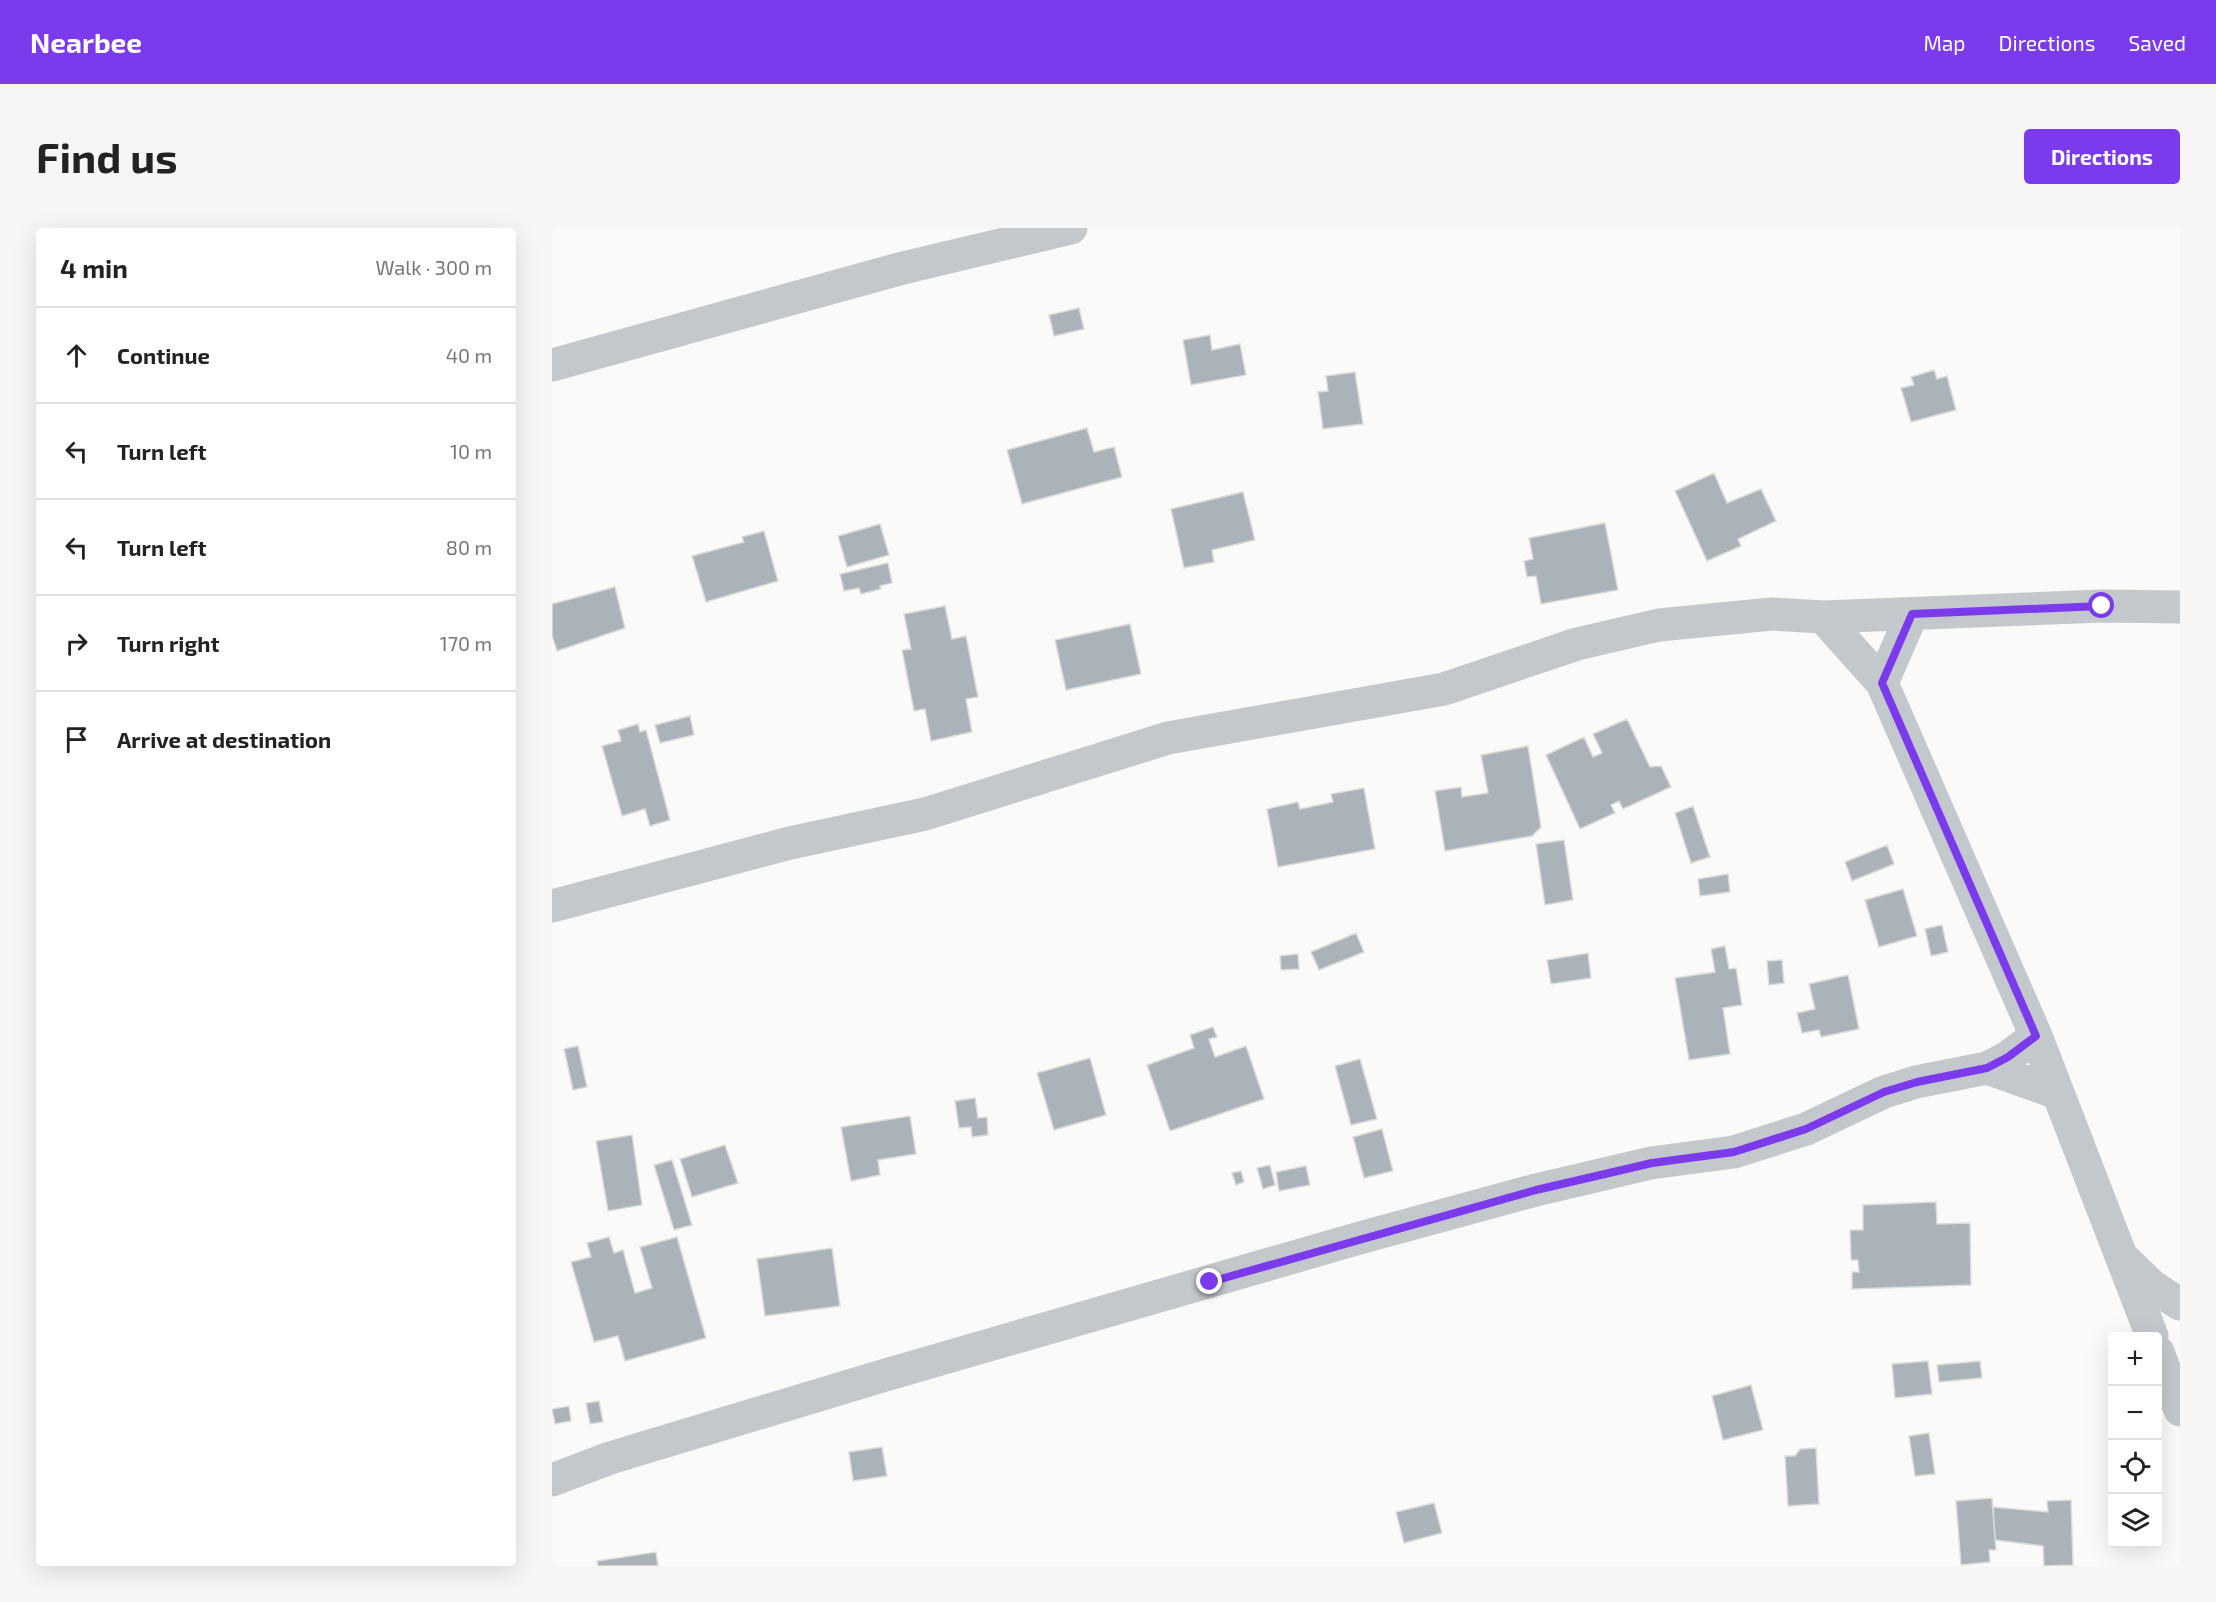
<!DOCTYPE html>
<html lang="en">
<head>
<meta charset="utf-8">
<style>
	:root { --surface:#fff; --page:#f6f6f6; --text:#222; --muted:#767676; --line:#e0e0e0; --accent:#7c3aed }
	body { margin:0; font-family:"Exo 2",sans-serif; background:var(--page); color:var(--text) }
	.controls { position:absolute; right:18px; bottom:18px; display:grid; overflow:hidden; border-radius:6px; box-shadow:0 6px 24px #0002 }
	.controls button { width:54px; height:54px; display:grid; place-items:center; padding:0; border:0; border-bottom:2px solid var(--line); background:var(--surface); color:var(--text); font:30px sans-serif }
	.stop { position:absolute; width:18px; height:18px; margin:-14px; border:4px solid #7c3aed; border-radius:50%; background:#fff }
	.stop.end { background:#7c3aed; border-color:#fff; box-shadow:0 2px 6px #0008 }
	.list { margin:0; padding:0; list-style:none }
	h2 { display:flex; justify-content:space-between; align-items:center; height:78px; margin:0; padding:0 24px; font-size:26px }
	h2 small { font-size:20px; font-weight:400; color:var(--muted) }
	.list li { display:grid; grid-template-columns:39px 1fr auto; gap:18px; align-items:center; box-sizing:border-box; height:96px; padding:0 24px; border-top:2px solid var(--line) }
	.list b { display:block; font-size:22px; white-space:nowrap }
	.list em { font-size:20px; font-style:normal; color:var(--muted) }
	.icon { flex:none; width:33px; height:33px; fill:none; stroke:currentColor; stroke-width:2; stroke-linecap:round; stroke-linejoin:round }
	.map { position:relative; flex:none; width:1628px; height:1338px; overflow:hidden; border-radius:6px }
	header { display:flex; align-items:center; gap:36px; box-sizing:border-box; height:84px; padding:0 30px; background:var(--accent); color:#fff }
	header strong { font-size:28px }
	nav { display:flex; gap:33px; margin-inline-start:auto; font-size:21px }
	.intro { display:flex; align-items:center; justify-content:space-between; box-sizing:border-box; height:144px; padding:0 36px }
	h1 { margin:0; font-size:42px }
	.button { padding:15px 27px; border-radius:6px; background:var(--accent); color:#fff; font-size:21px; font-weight:700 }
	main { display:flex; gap:36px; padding:0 36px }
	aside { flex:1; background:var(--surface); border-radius:6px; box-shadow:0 6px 24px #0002 }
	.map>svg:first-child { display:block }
</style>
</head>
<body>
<header>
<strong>Nearbee</strong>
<nav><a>Map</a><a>Directions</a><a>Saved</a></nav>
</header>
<div class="intro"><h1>Find us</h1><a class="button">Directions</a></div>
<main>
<aside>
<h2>4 min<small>Walk · 300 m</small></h2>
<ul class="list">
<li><svg class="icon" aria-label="ahead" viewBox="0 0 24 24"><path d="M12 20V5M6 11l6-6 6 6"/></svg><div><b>Continue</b></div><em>40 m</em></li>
<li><svg class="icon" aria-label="left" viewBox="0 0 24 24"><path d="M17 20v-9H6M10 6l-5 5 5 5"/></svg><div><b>Turn left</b></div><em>10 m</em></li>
<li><svg class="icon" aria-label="left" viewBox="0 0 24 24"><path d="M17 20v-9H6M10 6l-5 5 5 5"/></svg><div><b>Turn left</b></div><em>80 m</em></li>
<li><svg class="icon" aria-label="right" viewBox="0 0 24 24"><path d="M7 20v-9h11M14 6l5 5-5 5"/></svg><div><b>Turn right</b></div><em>170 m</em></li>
<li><svg class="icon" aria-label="arrive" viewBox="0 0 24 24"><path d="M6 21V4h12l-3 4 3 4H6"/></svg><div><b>Arrive at destination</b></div></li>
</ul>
</aside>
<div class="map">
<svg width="1628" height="1338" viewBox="0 0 1628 1338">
	<rect width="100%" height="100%" fill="#fafaf8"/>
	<path fill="#aab3b9" stroke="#dcdcda" stroke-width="1.5" d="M 527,80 L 532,101 L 502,108 L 497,87 Z
		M 658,107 L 660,122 L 688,116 L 694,147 L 639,157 L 631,112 Z
		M 1382,142 L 1385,151 L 1395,148 L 1404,182 L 1359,194 L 1349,160 L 1362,157 L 1359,149 Z
		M 803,144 L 811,196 L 771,201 L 766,164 L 776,163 L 774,148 Z
		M 535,200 L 542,224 L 562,219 L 570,249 L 470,276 L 455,222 Z
		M 1162,245 L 1175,275 L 1209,261 L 1224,293 L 1186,311 L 1189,318 L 1155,333 L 1123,263 Z
		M 691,264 L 703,312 L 660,322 L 662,334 L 632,340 L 619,281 Z
		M 1053,295 L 1066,362 L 989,376 L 984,348 L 975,349 L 972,333 L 981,331 L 977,310 Z
		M 328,296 L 337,327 L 295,339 L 286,308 Z
		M 212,303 L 226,353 L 154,374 L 140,328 L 192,314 L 190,309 Z
		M 336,335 L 340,355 L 328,358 L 329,361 L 309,366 L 307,360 L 292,363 L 288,346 Z
		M 63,359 L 73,400 L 5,423 L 0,408 L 0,376 Z
		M 393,378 L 400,411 L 414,408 L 426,469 L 414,471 L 420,504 L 379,513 L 373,481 L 362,483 L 350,422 L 359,421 L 352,386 Z
		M 578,396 L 589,446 L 514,462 L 503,412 Z
		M 138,488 L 142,507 L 108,515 L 103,497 Z
		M 1075,491 L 1098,539 L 1109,538 L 1119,559 L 1071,581 L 1067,573 L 1059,577 L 1063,585 L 1028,601 L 994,527 L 1032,509 L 1041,529 L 1050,525 L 1041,506 Z
		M 86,496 L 88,504 L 94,502 L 118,592 L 98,598 L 93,581 L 70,588 L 50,518 L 69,513 L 66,502 Z
		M 976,518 L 989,599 L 980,608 L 893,623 L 883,563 L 909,559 L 910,569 L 936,565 L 929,527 Z
		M 812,560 L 823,621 L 726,639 L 715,581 L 746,574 L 748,581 L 781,574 L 779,566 Z
		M 1141,578 L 1158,629 L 1139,635 L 1123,585 Z
		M 1012,612 L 1021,672 L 993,677 L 984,616 Z
		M 1335,617 L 1342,636 L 1300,653 L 1293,634 Z
		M 1176,646 L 1178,664 L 1148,668 L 1146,651 Z
		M 1351,661 L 1365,708 L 1327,719 L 1313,672 Z
		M 1390,697 L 1396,724 L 1379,728 L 1373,701 Z
		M 804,705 L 812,724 L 767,742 L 759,724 Z
		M 1173,718 L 1177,741 L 1184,740 L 1190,777 L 1171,780 L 1178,826 L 1137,832 L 1123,750 L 1163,744 L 1159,721 Z
		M 1036,725 L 1039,750 L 999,756 L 995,732 Z
		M 746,726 L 747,741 L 729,742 L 728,728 Z
		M 1230,732 L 1232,755 L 1217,757 L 1215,733 Z
		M 1296,747 L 1307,801 L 1269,809 L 1267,802 L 1250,805 L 1245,785 L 1263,781 L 1257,756 Z
		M 661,799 L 665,809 L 657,811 L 663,829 L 694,818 L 712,871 L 618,903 L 595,837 L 642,820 L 638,807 Z
		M 26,818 L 35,859 L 21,862 L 12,821 Z
		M 538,830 L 554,887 L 502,902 L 485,845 Z
		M 808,831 L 825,891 L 799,897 L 783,838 Z
		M 423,870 L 426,890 L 435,889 L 436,907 L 420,909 L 419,899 L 407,900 L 403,873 Z
		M 358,888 L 364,926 L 326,932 L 328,947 L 299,953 L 289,899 Z
		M 830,901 L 841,943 L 812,950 L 801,909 Z
		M 80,907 L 90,977 L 56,983 L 44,913 Z
		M 173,917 L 186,955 L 140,969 L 128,931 Z
		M 120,932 L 140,997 L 122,1002 L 102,937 Z
		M 718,937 L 723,957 L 711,961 L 705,940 Z
		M 754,938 L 758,957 L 727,963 L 724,944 Z
		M 689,943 L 692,954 L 684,957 L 680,945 Z
		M 1384,974 L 1385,996 L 1418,995 L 1419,1057 L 1300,1061 L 1300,1044 L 1307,1044 L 1306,1032 L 1299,1032 L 1298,1002 L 1311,1002 L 1311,977 Z
		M 57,1009 L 62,1025 L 71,1022 L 83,1065 L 100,1060 L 88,1019 L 125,1009 L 154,1110 L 73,1133 L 66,1108 L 42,1114 L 19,1034 L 39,1029 L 35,1015 Z
		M 280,1020 L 288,1078 L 213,1088 L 205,1031 Z
		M 1376,1133 L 1380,1166 L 1343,1170 L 1340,1136 Z
		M 1428,1133 L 1430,1150 L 1387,1154 L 1385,1137 Z
		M 1199,1157 L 1211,1202 L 1171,1212 L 1160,1168 Z
		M 47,1173 L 51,1194 L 38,1196 L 34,1175 Z
		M 17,1178 L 19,1193 L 3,1196 L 0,1181 Z
		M 1377,1205 L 1383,1246 L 1363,1248 L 1357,1208 Z
		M 330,1219 L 335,1248 L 301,1253 L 297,1224 Z
		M 1264,1220 L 1267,1276 L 1236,1278 L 1233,1228 L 1243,1228 L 1248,1221 Z
		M 1440,1270 L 1444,1322 L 1437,1322 L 1438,1334 L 1409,1337 L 1404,1273 Z
		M 1519,1272 L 1521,1337 L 1492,1338 L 1491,1318 L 1443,1312 L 1441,1279 L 1496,1284 L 1495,1273 Z
		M 882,1275 L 890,1305 L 852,1315 L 844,1284 Z
		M 104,1324 L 106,1338 L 46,1338 L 45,1333 Z"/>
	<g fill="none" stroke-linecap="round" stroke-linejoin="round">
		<path stroke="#c3c8cc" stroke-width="33" d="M 0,137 L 347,41 L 519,0
			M 1271,389 L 1330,455 L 1484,808 L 1600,1108
			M 1330,455 L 1360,386
			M 0,678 L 238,615 L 373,586 L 616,510 L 892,461 L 1025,416 L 1107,397 L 1220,386 L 1271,389 L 1550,378 L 1628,379
			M 1435,840 L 1505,865
			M 1573,1032 L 1600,1058 L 1628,1076
			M 1606,1124 L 1628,1182
			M 0,1252 L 58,1230 L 330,1148 L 804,1011 L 984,962 L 1099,935 L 1182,924 L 1254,901 L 1332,864 L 1364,854 L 1435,840 L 1456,829 L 1484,808"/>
	</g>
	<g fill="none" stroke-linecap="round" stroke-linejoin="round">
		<path stroke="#7c3aed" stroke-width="8" d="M 658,1054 L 984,962 L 1100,935 L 1182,924 L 1254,901 L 1332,864 L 1365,854 L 1435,840 L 1456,829 L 1484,808 L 1330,455 L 1360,386 L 1550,378"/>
	</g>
</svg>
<div class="controls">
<button>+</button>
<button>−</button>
<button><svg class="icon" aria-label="locate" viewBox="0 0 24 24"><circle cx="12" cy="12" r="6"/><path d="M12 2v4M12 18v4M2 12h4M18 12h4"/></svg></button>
<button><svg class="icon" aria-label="layers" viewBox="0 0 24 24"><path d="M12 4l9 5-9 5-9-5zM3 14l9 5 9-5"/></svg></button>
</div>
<div class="stop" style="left:1550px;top:378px"></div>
<div class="stop end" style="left:658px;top:1054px"></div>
</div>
</main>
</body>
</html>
